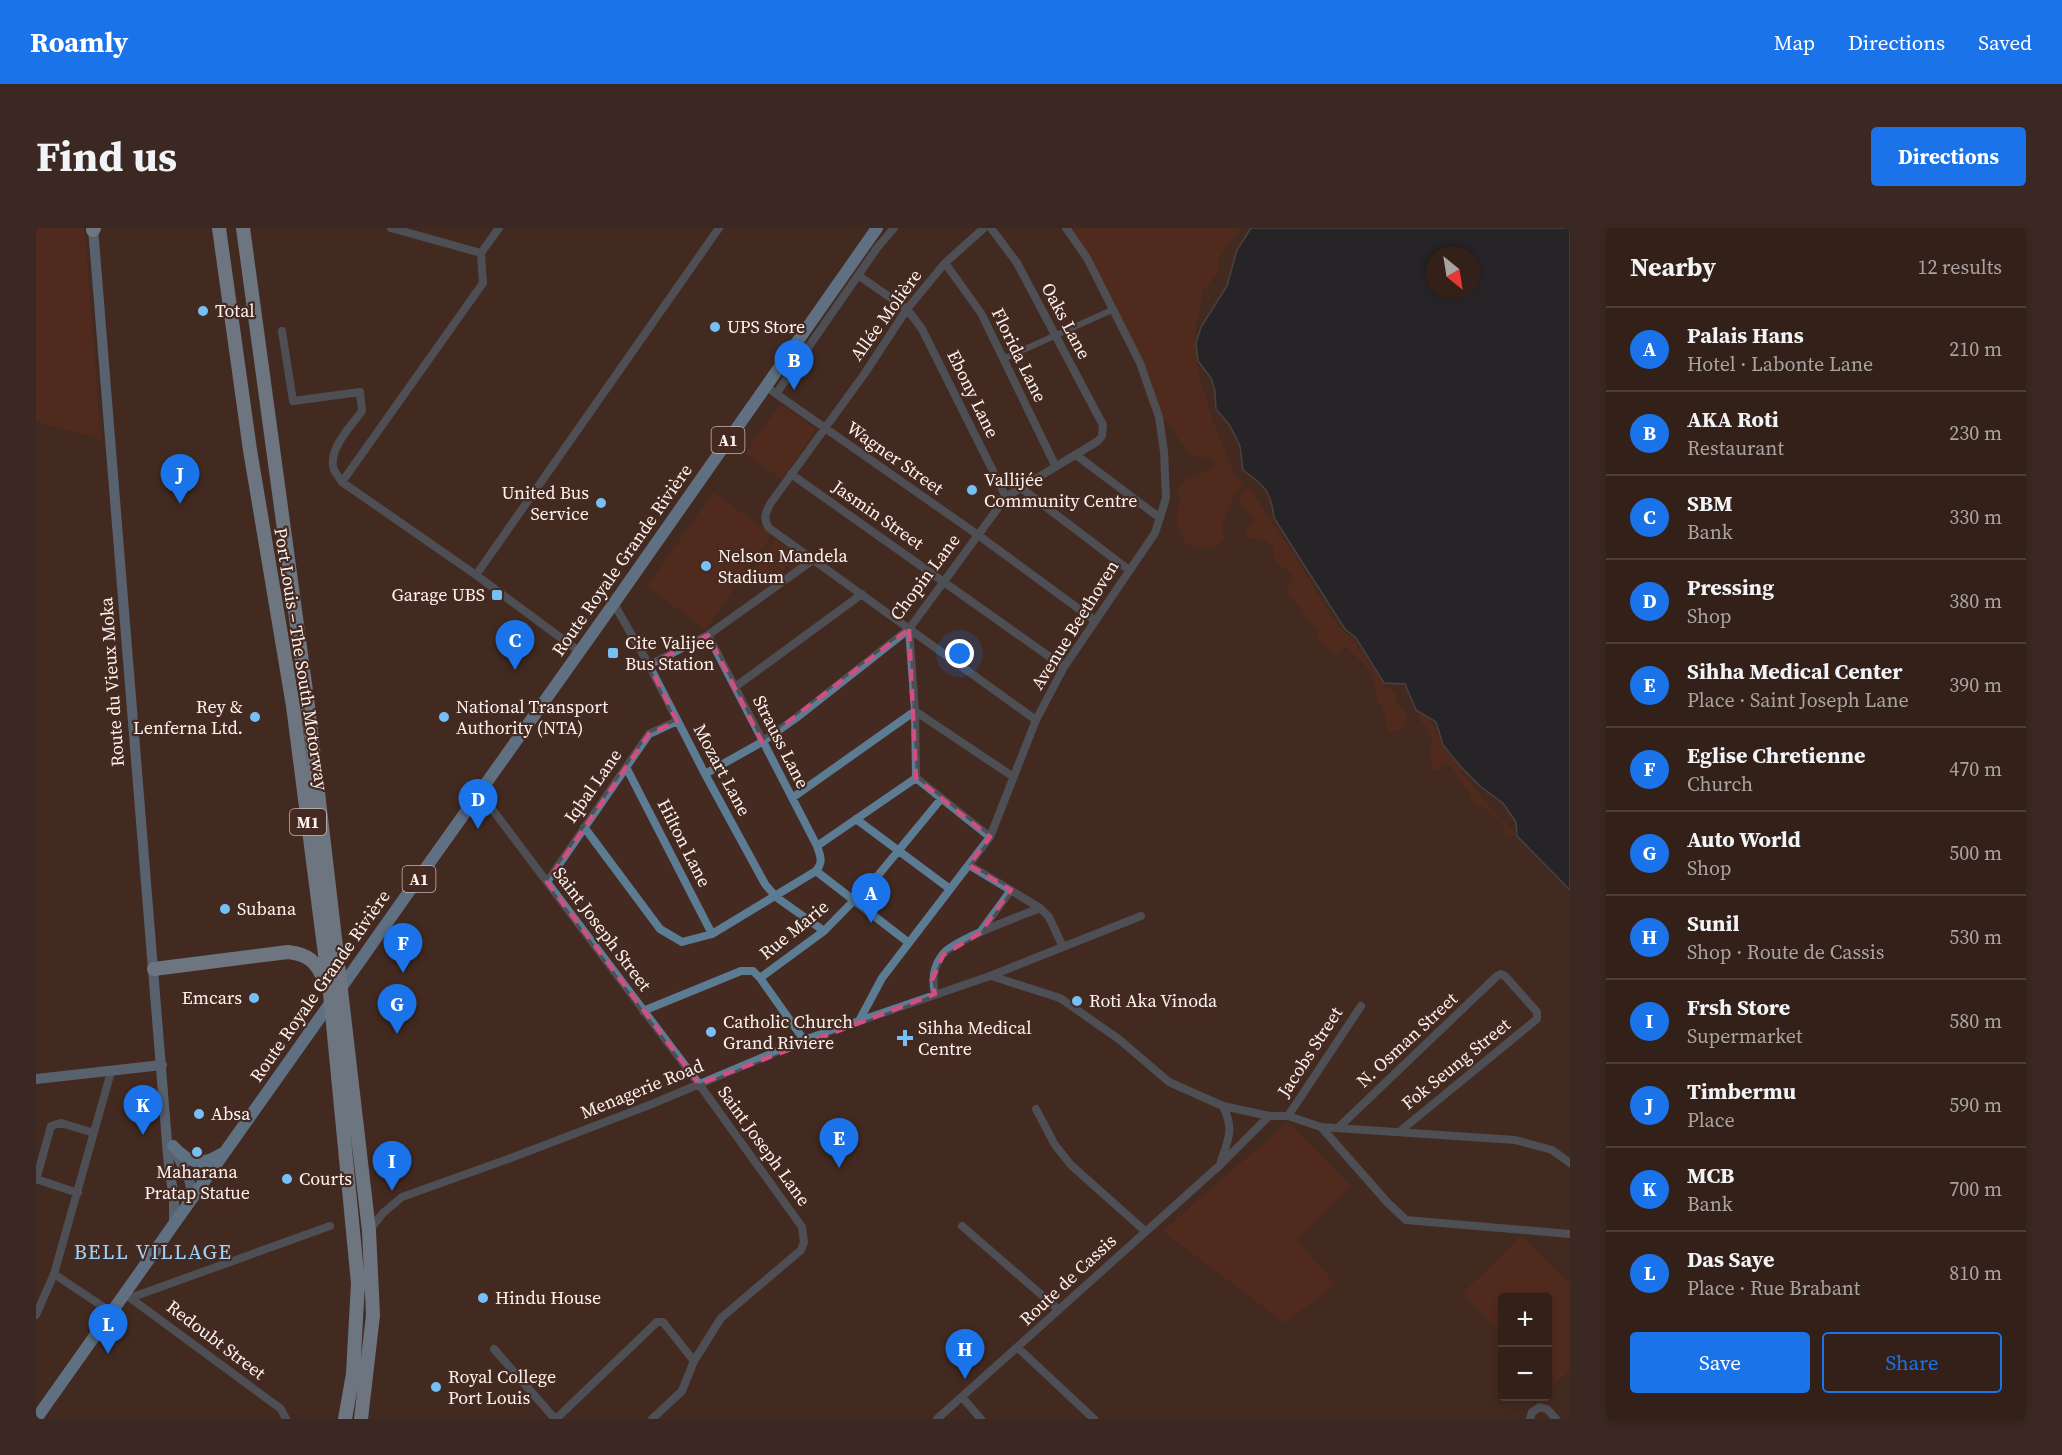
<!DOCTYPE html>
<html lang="en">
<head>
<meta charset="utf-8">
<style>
	:root { --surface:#332019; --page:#3b2822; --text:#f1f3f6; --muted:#a9a3a2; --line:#4e3e38; --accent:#1a73e8 }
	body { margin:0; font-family:"Source Serif 4",serif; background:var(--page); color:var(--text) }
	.controls { position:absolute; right:18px; bottom:18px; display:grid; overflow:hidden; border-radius:6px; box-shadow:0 3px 9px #0003 }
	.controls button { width:54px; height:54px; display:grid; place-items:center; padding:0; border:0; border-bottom:2px solid var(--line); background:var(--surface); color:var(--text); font:30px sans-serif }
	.compass { position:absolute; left:1390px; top:18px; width:54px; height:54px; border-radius:50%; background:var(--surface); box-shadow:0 3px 9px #0003; rotate:150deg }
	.you { position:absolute; left:924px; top:426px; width:21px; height:21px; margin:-15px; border:4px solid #fff; border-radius:50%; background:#1a73e8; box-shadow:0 0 0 9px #1a73e833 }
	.badge { display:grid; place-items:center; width:39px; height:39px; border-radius:50%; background:var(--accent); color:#fff; font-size:20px; font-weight:700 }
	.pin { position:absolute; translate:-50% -50px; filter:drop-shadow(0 2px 3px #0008) }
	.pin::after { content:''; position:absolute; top:32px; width:21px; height:18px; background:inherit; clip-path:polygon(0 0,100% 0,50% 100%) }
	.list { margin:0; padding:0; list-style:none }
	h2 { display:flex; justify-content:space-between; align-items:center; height:78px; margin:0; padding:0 24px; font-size:26px }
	h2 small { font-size:20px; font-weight:400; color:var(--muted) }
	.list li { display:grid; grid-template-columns:39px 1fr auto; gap:18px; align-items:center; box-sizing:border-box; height:84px; padding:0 24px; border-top:2px solid var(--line) }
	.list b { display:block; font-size:22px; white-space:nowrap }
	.list p { margin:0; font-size:20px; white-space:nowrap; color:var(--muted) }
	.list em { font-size:20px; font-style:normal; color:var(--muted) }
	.actions { display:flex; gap:12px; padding:18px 24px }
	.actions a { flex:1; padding:14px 0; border:2px solid var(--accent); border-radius:6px; text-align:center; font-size:21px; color:var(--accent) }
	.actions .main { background:var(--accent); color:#fff }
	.map { position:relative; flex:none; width:1534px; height:1191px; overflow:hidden; border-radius:6px }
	header { display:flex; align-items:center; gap:36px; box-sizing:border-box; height:84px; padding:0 30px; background:var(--accent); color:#fff }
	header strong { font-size:28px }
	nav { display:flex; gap:33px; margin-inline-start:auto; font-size:21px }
	.intro { display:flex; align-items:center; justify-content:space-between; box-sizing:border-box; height:144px; padding:0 36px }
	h1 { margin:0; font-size:42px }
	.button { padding:15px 27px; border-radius:6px; background:var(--accent); color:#fff; font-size:21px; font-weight:700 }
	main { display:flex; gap:36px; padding:0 36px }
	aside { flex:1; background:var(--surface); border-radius:6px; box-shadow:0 3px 9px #0003 }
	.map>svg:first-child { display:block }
</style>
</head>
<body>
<header>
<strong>Roamly</strong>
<nav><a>Map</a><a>Directions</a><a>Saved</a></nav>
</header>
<div class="intro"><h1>Find us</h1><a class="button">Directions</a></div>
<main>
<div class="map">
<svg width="1534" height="1191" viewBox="0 0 1534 1191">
	<rect width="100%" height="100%" fill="#442a21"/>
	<path fill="#622c1b" d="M 0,0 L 48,0 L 65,211 L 0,193 Z
		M 1032,0 L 1204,0 L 1183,30 L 1182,45 L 1167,62 L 1159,102 L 1162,144 L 1177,194 L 1199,248 L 1208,255 L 1200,264 L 1186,295 L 1188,311 C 1175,324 1165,322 1150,315 L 1140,294 L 1145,270 L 1141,263 L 1150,251 L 1174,242 L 1177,234 L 1173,229 L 1158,229 L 1151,224 L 1134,196 L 1125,187 L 1117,169 Z
		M 745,176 L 780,202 L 746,251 L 709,225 Z
		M 1214,261 L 1256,324 L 1292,384 L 1306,402 L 1316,410 L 1349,458 L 1360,465 L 1360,476 L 1370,484 C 1371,492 1371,496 1365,502 L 1352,503 L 1350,489 L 1340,467 L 1338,451 L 1331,439 L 1309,417 L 1300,427 L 1283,413 L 1279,400 L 1265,384 L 1264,377 L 1253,368 L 1252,361 L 1258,349 L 1238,331 C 1242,313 1224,310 1210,309 L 1210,302 L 1219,292 L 1204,276 L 1204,269 L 1208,263 Z
		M 677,265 L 736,306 L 670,401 L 611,359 Z
		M 739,311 L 759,326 L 756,331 L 761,333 L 763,338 L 757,342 L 751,337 L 741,350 L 732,355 L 715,345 Z
		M 1383,484 L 1396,495 L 1405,516 L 1441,564 L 1481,608 L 1470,608 L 1467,594 C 1456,586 1449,579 1437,574 L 1431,561 L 1414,537 L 1407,536 L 1404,542 L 1397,542 C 1388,518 1407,514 1383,491 Z
		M 1252,894 L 1314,958 L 1260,1011 L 1299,1056 L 1249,1095 L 1127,1003 Z
		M 1485,1008 L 1534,1056 L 1534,1142 L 1517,1158 L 1512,1152 L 1512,1070 L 1466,1070 L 1466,1106 L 1427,1065 Z"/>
	<path fill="#031d2e" stroke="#4e5d68" stroke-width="1.5" fill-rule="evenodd" d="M 1215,0 L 1534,0 L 1534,662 L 1481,608 L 1480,594 L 1467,575 L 1445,559 L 1425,539 L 1407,517 L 1400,494 L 1380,482 L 1369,456 L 1348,455 L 1320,410 L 1309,401 L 1238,290 C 1235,263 1229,258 1207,242 L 1204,218 L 1194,198 L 1180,181 L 1179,163 L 1175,150 L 1162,133 L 1160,115 L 1165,99 L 1191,58 L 1201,22 ZM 1399,27 L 1435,27 L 1435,63 L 1399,63 Z"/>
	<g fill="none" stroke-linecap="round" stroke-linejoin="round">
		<path stroke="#5c7c94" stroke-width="6" d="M 967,131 L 1076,82"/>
		<path stroke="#5c7c94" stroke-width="8" d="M 355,0 L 445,25
			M 948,0 L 909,35 L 871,81 L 829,145 L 734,276 C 729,286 727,291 733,300 L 1000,492
			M 909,35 L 945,85 L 1020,239
			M 823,48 L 871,81 L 886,101 L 970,269
			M 246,103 L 257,173 L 324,164 L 326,183 C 315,198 291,222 298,242 C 300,246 304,250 306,254 L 440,347 L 544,424
			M 729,158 L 942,307 L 1058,392
			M 740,166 L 841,20 L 858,0
			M 1040,227 L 1124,290
			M 755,246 L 1028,439
			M 306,254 L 447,55 L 445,25 L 463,0
			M 985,260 L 1093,342
			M 440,347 L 683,0
			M 578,376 L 613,437 L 669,546 L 729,656 L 740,669 L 788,703
			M 873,401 L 879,483 L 880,550
			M 613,437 L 672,407 L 777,332
			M 699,459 L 826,366
			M 590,539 L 676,706
			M 669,546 L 726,514 L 760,490 L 873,401 L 970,269 L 1062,213 L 1066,208 L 1067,197 L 981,35 L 955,0
			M 880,550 L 954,609
			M 444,565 L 663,856 L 766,999 L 768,1014 L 765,1022 L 685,1090 L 658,1133 L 646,1163 L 616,1191
			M 756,570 L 879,483 L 976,548
			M 820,591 L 914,661
			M 548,599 L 624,701 L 646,714 L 676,706 L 780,643 C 787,634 785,629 781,618 L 672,407
			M 781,618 L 880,550
			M 933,637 L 1004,680 L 1013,689 L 1027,719
			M 780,643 L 873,715
			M 511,654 L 613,506 L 641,493
			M 945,703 L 975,662
			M 955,748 L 1024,770 L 1084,812 L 1133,854 L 1187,878 L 1233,888 L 1252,888 L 1285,899 L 1479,912 L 1516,922 L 1534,935
			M 724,750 L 788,703 L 839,651 L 905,571
			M 899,766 C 896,751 897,739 907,726 C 920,711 982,689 1004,680
			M 607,783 L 705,743 L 717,743 L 724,750 L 768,812
			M 823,793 L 846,750 L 954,609 L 1000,492 L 1028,439 L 1119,305 L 1130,270 L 1128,224 L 1123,189 L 1104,135 L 1051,30 L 1030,0
			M 1000,881 L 1019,917 L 1035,937 L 1109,1003
			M 1252,888 L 1325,778
			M 1285,899 L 1351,974 L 1370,992 L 1534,1006
			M 1303,899 L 1461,748 L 1465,746 L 1469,748 L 1501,784 L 1501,791 L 1363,904
			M 1185,933 C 1193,910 1198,901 1187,878
			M 0,951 L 42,965
			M 0,952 L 15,898 L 25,895 L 58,905
			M 926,998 L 1023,1082
			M 333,1003 L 347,985 L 366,969 L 475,930 L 616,876 L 768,812 L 954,748 L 1105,688
			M 18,1046 L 75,1084
			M 93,1069 L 245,1181 L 250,1191
			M 94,1070 L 294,998
			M 0,1087 L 18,1046 L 75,844
			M 982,1120 L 1058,1191
			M 458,1121 L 519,1191
			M 926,1169 L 945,1191
			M 520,1191 L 621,1094 L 627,1094 L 658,1133
			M 901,1191 L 1184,937 L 1233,888
			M 1494,1191 L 1496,1184 L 1504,1179 L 1511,1181 L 1520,1191"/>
		<path stroke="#72a5cc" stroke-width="10" d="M 57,0 L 133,939 L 138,970 L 138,996
			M 0,851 L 126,837
			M 137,919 L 153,951 L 157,968"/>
		<path stroke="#82c5f8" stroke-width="12" d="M 137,918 C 153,935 164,939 185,926
			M 0,1191 C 190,919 384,649 576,378 C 665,253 752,125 841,0"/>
		<path stroke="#a0d1f6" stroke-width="14" d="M 183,0 L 214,222 L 257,478 L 294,765 L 322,1055 L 317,1146 L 309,1191
			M 207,0 L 272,478 L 333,1003 L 337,1087 L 325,1191
			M 57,2 L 58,0
			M 118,741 L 252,724 C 272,726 281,734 288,752"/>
	</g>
	<path d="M0 0H1534V1191H0ZM 873,401 L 880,550 L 954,609 L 933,637 L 975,662 L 944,705 L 907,727 L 896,752 L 899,766 L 663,856 L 511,654 L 613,506 L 641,493 L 613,437 L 672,407 L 726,514 Z" fill="#442a21" fill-opacity=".55" fill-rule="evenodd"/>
	<path fill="none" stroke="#d14e80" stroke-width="4.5" stroke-dasharray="12 8" stroke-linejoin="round" d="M 873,401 L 880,550 L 954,609 L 933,637 L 975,662 L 944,705 L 907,727 L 896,752 L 899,766 L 663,856 L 511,654 L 613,506 L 641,493 L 613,437 L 672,407 L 726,514 Z"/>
	<g fill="#76c0f7" stroke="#442a21" stroke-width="2">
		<circle cx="167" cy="83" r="6"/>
		<circle cx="679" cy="99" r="6"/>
		<circle cx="936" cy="262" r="6"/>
		<circle cx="565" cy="275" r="6"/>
		<circle cx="670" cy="338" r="6"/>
		<rect x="455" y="361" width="12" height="12" rx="3"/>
		<rect x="571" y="419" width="12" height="12" rx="3"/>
		<circle cx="219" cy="489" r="6"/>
		<circle cx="408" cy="489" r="6"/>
		<circle cx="189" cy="681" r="6"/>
		<circle cx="218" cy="770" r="6"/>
		<circle cx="1041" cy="773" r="6"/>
		<circle cx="675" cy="804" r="6"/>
		<path d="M866 801h6v6h6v6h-6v6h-6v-6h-6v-6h6z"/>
		<circle cx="163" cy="886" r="6"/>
		<circle cx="161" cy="924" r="6"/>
		<circle cx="251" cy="951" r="6"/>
		<circle cx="447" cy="1070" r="6"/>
		<circle cx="400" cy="1159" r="6"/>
	</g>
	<g text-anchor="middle" stroke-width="4.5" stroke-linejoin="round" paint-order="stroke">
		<g fill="#442a21" stroke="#c6b6b1" stroke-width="1.5">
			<rect x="675.5" y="199" width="33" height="26" rx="4.5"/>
			<rect x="254" y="581" width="36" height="26" rx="4.5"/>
			<rect x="366.5" y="638" width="33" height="26" rx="4.5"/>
		</g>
		<g font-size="16" font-weight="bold" fill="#fdf2ef">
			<text x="692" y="218">A1</text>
			<text x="272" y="600">M1</text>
			<text x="383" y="657">A1</text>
		</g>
		<g font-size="18" fill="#fdf2ef" stroke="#442a21" text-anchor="start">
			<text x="179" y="89">Total</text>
			<text x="691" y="105">UPS Store</text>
			<text x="948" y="258">Vallijée<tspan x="948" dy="21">Community Centre</tspan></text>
			<text x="553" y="271" text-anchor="end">United Bus<tspan x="553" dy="21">Service</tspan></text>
			<text x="682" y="334">Nelson Mandela<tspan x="682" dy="21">Stadium</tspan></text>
			<text x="449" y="373" text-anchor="end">Garage UBS</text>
			<text x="589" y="421">Cite Valijee<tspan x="589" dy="21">Bus Station</tspan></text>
			<text x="207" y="485" text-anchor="end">Rey &amp;<tspan x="207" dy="21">Lenferna Ltd.</tspan></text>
			<text x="420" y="485">National Transport<tspan x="420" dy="21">Authority (NTA)</tspan></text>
			<text x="201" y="687">Subana</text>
			<text x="206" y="776" text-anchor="end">Emcars</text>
			<text x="1053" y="779">Roti Aka Vinoda</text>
			<text x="687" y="800">Catholic Church<tspan x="687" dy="21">Grand Riviere</tspan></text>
			<text x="882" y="806">Sihha Medical<tspan x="882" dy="21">Centre</tspan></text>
			<text x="175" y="892">Absa</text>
			<text x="161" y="950" text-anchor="middle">Maharana<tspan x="161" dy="21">Pratap Statue</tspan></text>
			<text x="263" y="957">Courts</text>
			<text x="459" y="1076">Hindu House</text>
			<text x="412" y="1155">Royal College<tspan x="412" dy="21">Port Louis</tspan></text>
		</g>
		<g font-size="18" fill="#fdf2ef" stroke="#442a21">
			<text transform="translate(850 87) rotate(-54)" y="6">Allée Molière</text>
			<text transform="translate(1030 93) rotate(62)" y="6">Oaks Lane</text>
			<text transform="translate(983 127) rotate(64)" y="6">Florida Lane</text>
			<text transform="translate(937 166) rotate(64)" y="6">Ebony Lane</text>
			<text transform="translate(859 230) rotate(35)" y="6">Wagner Street</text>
			<text transform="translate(842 287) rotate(35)" y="6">Jasmin Street</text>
			<text transform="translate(586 332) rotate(-55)" y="6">Route Royale Grande Rivière</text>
			<text transform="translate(889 349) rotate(-53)" y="6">Chopin Lane</text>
			<text transform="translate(1039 397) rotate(-58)" y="6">Avenue Beethoven</text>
			<text transform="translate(265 431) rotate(81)" y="6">Port Louis – The South Motorway</text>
			<text transform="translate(76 454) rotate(-94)" y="6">Route du Vieux Moka</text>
			<text transform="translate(745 514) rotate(63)" y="6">Strauss Lane</text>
			<text transform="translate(686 542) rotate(62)" y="6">Mozart Lane</text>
			<text transform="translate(557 558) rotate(-55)" y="6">Iqbal Lane</text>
			<text transform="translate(648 615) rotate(63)" y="6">Hilton Lane</text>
			<text transform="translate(566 701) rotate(53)" y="6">Saint Joseph Street</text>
			<text transform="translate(758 702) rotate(-39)" y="6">Rue Marie</text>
			<text transform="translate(284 758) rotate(-55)" y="6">Route Royale Grande Rivière</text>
			<text transform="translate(1371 812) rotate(-43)" y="6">N. Osman Street</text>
			<text transform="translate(1274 824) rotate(-57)" y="6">Jacobs Street</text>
			<text transform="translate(1420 836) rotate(-39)" y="6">Fok Seung Street</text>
			<text transform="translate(606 861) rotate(-22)" y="6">Menagerie Road</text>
			<text transform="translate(728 918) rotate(54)" y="6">Saint Joseph Lane</text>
			<text transform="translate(1032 1052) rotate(-43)" y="6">Route de Cassis</text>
			<text transform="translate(180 1112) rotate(37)" y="6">Redoubt Street</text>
		</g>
		<g font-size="21" letter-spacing="1.5" fill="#9dd3fc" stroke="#442a21">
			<text x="117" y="1031">BELL VILLAGE</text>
		</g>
	</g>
</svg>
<div class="controls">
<button>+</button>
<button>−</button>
</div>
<svg class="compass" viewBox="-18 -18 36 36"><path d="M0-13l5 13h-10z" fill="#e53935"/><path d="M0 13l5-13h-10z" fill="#a9a3a2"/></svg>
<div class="you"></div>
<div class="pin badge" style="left:835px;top:695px">A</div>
<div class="pin badge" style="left:758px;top:162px">B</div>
<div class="pin badge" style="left:479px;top:442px">C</div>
<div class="pin badge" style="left:442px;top:601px">D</div>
<div class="pin badge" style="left:803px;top:940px">E</div>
<div class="pin badge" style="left:367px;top:745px">F</div>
<div class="pin badge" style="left:361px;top:806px">G</div>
<div class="pin badge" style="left:929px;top:1151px">H</div>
<div class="pin badge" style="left:356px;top:963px">I</div>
<div class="pin badge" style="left:144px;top:276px">J</div>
<div class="pin badge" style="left:107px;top:907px">K</div>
<div class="pin badge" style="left:72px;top:1126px">L</div>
</div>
<aside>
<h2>Nearby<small>12 results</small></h2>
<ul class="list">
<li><span class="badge">A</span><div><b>Palais Hans</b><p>Hotel · Labonte Lane</p></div><em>210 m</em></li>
<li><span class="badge">B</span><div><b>AKA Roti</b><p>Restaurant</p></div><em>230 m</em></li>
<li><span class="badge">C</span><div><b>SBM</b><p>Bank</p></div><em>330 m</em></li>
<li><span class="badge">D</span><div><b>Pressing</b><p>Shop</p></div><em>380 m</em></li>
<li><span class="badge">E</span><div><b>Sihha Medical Center</b><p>Place · Saint Joseph Lane</p></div><em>390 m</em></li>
<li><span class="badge">F</span><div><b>Eglise Chretienne</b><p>Church</p></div><em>470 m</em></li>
<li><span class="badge">G</span><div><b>Auto World</b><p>Shop</p></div><em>500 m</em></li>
<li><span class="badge">H</span><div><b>Sunil</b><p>Shop · Route de Cassis</p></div><em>530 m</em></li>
<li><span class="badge">I</span><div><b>Frsh Store</b><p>Supermarket</p></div><em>580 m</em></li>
<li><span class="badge">J</span><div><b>Timbermu</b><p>Place</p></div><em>590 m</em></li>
<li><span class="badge">K</span><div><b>MCB</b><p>Bank</p></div><em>700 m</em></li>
<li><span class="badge">L</span><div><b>Das Saye</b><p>Place · Rue Brabant</p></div><em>810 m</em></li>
</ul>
<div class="actions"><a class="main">Save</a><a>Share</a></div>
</aside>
</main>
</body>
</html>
